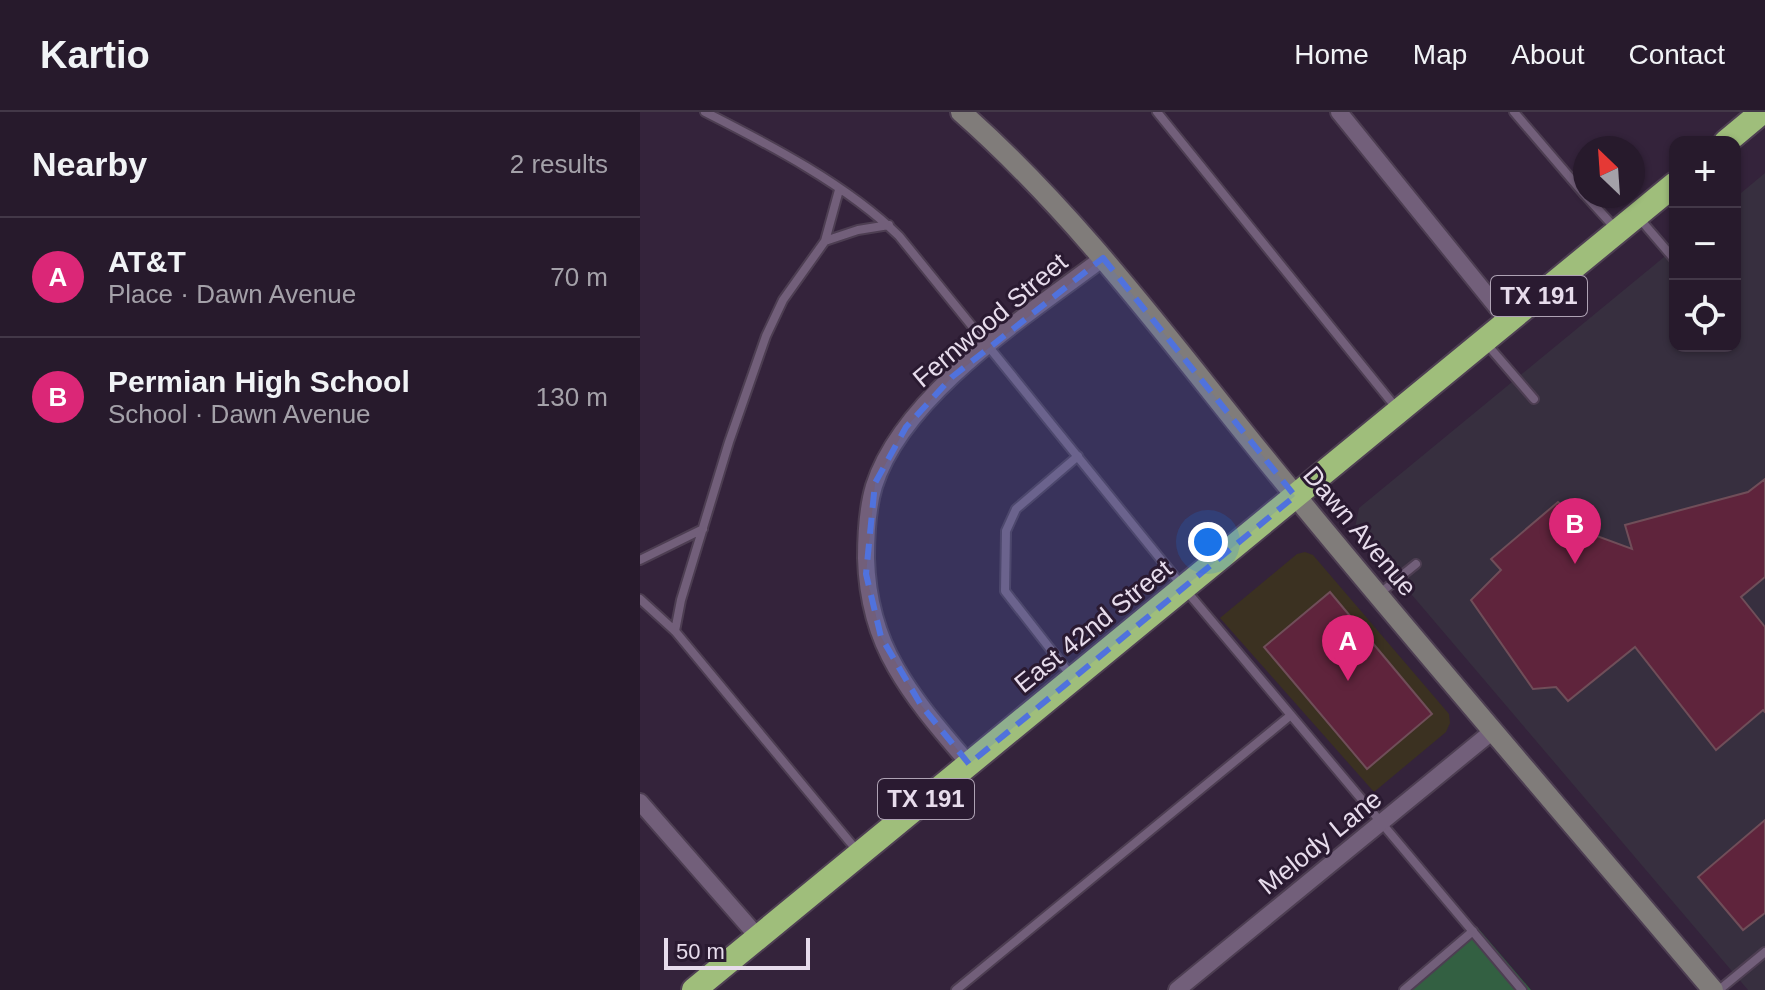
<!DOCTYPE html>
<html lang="en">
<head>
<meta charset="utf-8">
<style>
	:root { --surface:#271a2c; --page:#332738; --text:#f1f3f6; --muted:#a4a1a9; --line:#433848; --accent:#db2777 }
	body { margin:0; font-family:Helvetica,sans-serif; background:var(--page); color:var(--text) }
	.controls { position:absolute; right:24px; top:24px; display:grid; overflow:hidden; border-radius:16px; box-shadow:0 2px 6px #0004 }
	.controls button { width:72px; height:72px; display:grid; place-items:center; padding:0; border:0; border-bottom:2px solid var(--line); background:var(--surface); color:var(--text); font:40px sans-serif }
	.compass { position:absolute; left:933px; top:24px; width:72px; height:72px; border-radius:50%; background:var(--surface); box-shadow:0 2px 6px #0004; rotate:335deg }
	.scale { position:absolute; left:24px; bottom:20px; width:146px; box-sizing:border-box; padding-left:8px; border:4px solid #e7dcec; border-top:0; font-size:22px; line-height:28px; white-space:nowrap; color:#e7dcec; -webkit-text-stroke:6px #2a1a31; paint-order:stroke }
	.you { position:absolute; left:568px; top:430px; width:28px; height:28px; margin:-20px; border:6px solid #fff; border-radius:50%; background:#1a73e8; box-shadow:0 0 0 12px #1a73e833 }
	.badge { display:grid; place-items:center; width:52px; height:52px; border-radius:50%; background:var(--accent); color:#fff; font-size:26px; font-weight:700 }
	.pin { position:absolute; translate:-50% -66px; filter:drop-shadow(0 2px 4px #0008) }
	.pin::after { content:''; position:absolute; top:42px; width:28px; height:24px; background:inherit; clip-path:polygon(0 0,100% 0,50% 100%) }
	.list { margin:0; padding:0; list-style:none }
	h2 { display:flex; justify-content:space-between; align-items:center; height:104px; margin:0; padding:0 32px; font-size:34px }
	h2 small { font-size:26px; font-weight:400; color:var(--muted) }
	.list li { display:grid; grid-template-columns:52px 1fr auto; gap:24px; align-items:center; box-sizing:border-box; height:120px; padding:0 32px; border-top:2px solid var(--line) }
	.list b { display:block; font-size:30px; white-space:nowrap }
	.list p { margin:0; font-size:26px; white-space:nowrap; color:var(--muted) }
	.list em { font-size:26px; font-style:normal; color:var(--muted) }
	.icon { flex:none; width:44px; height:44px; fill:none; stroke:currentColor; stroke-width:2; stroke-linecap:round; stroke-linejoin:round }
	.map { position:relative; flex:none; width:1125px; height:878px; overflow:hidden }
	header { display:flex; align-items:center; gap:48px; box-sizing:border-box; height:112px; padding:0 40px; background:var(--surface); border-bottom:2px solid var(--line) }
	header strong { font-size:38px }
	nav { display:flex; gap:44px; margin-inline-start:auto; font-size:28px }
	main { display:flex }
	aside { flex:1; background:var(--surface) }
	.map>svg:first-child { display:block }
</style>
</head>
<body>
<header>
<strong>Kartio</strong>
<nav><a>Home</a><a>Map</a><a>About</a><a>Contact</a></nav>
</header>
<main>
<aside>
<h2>Nearby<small>2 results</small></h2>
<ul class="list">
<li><span class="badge">A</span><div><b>AT&amp;T</b><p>Place · Dawn Avenue</p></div><em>70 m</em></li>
<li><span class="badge">B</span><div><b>Permian High School</b><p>School · Dawn Avenue</p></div><em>130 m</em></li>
</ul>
</aside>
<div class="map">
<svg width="1125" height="878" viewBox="0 0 1125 878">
	<rect width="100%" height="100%" fill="#34233b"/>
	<path fill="#3b3121" d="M 665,440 L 673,443 L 809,602 L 810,611 L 806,620 L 734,680 L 580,506 L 657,442 Z"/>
	<path fill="#372f3f" d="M 1125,61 L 1125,878 L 1108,878 L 715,416 L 719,396 L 1035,136 L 1035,234 L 1095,234 L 1095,86 Z"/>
	<path fill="#336042" d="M 837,815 L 891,878 L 760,878 Z"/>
	<path fill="#5f243c" stroke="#704e59" stroke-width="2" d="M 1125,367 L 1125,465 L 1101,485 L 1125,515 L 1125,600 L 1123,598 L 1076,638 L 995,535 L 928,589 L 916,575 L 893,577 L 831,488 L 861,458 L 851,447 L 918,390 L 925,396 L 928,391 L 958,415 L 954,423 L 992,437 L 985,413 L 1108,380 Z
		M 690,480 L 792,602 L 727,657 L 624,535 Z
		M 1125,708 L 1125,801 L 1103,818 L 1058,765 Z"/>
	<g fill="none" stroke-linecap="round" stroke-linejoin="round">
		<defs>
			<path id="lane" d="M 65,0 C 130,33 207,73 259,124 L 544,476 L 882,878
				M 517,0 L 758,298
				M 874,0 L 945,83
				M 946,84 L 975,116
				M 999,106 L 1035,148
				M 185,129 L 218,118 L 249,113
				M 845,230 L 894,287
				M 0,448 L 63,417
				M 739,482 L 776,452
				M 0,487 L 35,519 L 219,741
				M 35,519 L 41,488 L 89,330 L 126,224 L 143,188 L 185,129 L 199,78
				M 433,566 L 365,479 L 366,419 L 376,397 L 438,344
				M 316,878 L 651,603
				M 764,878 L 833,819
				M 1079,878 L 1125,840"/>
			<path id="street" d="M 699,0 L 868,209
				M 329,652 C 303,621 276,591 256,556 C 236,522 227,484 226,446 C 226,421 227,397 234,374 C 263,282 389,202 463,146
				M 0,690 L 118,825
				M 537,878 L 854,618"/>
			<path id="secondary" d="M 321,0 C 448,112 547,253 655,383 C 792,550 934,713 1073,878"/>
			<path id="highway" d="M 1086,30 L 1122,0
				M 54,878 L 1035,72"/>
		</defs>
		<use href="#lane" stroke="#4d3e52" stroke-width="12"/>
		<use href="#street" stroke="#4d3e52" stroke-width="20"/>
		<use href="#secondary" stroke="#4d3e52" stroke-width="24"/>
		<use href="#highway" stroke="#4d3e52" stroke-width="28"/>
		<use href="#lane" stroke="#725f7a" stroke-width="8"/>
		<use href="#street" stroke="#725f7a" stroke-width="16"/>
		<use href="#secondary" stroke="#807c7a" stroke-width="20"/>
		<use href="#highway" stroke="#9fbe7b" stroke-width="24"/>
	</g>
	<path fill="#5072dd" fill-opacity="0.2" stroke="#5072dd" stroke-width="6" stroke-dasharray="16 10" stroke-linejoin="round" d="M 463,146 L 655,384 L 329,652 L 281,593 L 241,525 L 226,462 L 235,371 L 266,315 L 312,265 Z"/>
	<g text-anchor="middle" stroke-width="6" stroke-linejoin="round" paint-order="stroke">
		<g fill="#2a1a31" stroke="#aea2b4" stroke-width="2">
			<rect x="851" y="164" width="96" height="40" rx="6"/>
			<rect x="238" y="667" width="96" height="40" rx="6"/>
		</g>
		<g font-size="24" font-weight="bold" fill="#e7dcec">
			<text x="899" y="192">TX 191</text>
			<text x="286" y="695">TX 191</text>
		</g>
		<g font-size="26" fill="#e7dcec" stroke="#2a1a31">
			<text transform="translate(350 208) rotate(-40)" y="9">Fernwood Street</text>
			<text transform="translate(720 419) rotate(50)" y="9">Dawn Avenue</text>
			<text transform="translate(453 514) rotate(-39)" y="9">East 42nd Street</text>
			<text transform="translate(680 730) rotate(-39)" y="9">Melody Lane</text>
		</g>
	</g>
</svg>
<div class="controls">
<button>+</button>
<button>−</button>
<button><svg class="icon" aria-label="locate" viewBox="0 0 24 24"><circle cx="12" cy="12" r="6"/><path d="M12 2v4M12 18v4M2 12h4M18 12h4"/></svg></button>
</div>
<svg class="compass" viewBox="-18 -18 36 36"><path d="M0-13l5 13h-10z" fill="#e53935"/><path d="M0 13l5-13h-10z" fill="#a4a1a9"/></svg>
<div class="scale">50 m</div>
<div class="you"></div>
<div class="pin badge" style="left:708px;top:569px">A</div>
<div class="pin badge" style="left:935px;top:452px">B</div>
</div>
</main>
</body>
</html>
